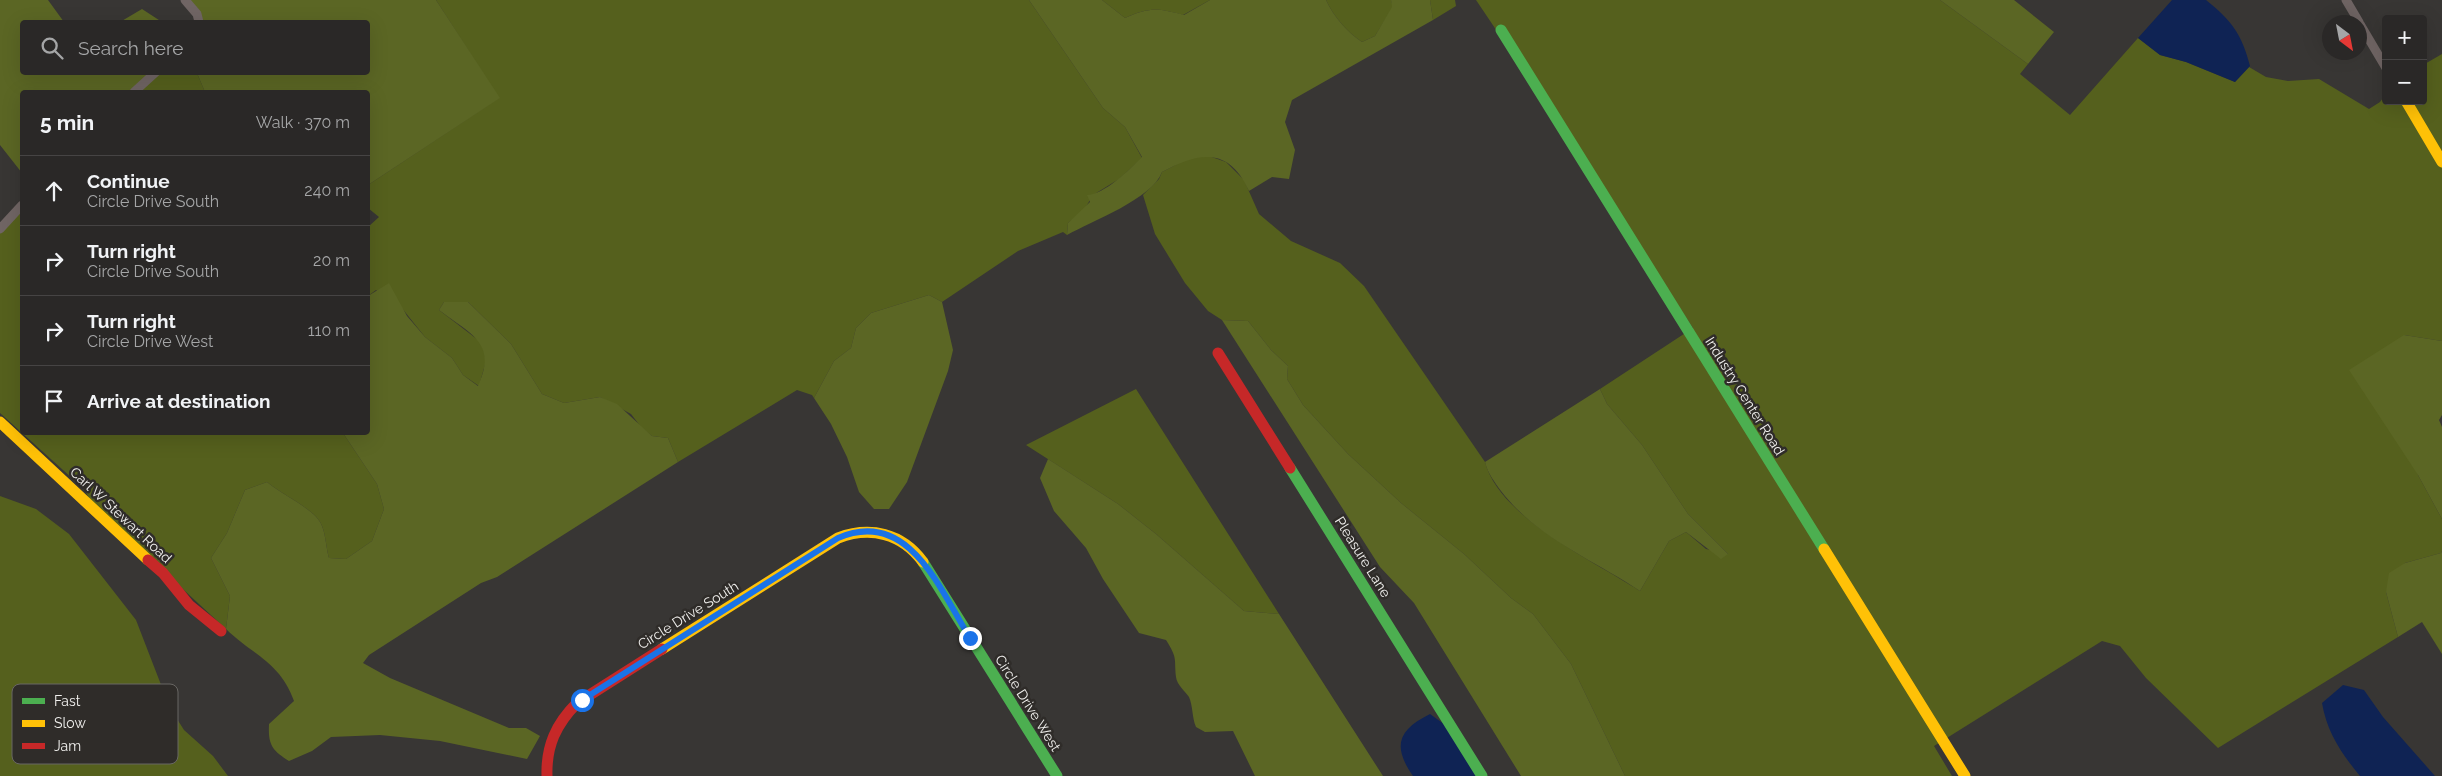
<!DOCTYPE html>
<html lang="en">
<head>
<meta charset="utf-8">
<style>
	:root { --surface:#2a2827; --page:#363433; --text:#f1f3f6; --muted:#a5a6a7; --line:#464444 }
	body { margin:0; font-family:Raleway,sans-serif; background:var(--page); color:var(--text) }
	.controls { position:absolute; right:15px; top:15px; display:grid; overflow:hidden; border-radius:5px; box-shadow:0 5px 20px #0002 }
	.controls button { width:45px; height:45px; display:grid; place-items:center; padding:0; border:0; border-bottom:1px solid var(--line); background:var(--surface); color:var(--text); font:25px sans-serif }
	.compass { position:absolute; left:2322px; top:15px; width:45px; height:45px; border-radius:50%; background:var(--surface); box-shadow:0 5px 20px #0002; rotate:148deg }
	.stop { position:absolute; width:15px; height:15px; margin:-11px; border:4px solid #1a73e8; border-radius:50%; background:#fff }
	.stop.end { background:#1a73e8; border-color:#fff; box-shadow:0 1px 5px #0008 }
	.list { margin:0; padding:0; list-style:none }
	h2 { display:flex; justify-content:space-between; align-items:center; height:65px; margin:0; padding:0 20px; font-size:21px }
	h2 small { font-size:16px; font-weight:400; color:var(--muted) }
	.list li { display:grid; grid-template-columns:32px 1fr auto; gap:15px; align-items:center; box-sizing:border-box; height:70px; padding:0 20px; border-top:1px solid var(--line) }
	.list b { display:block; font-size:19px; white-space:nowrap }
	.list p { margin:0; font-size:16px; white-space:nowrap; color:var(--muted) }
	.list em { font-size:16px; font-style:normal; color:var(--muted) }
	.icon { flex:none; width:28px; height:28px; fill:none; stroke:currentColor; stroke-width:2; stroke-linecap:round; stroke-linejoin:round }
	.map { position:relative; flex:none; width:2442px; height:776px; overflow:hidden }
	.search { position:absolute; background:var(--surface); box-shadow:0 5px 20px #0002; left:20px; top:20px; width:350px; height:55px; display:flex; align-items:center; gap:12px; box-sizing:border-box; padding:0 18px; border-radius:5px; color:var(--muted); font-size:19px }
	.panel { position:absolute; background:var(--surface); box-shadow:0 5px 20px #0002; left:20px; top:90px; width:350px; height:345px; border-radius:5px }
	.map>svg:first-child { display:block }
</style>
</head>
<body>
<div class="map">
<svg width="2442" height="776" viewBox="0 0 2442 776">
	<rect width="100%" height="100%" fill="#383634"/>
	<path fill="#55601d" d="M 436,0 L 1029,0 L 1103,108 L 1125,127 L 1142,158 L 1119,179 L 1093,195 L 1084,210 L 1068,223 L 1067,235 L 1063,232 L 1018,251 L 942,302 L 929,295 L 871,313 L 856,328 L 851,348 L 834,361 L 814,398 L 812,395 L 797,390 L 678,462 L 668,438 L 652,436 L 641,427 L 631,414 L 600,397 L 564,403 L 542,394 L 511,344 L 468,302 L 444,302 L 439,310 L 482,343 L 486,361 L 479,386 L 463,375 L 452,358 L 425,337 L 401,307 L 376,290 L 368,296 L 368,227 L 379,217 L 368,208 L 368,185 L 499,98 Z
		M 1102,0 L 1210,0 L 1183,15 C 1159,8 1149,7 1125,18 Z
		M 1326,0 L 1391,0 L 1393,7 L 1375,36 L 1362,42 C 1346,31 1334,17 1326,0 Z
		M 1430,0 L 1455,0 L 1456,6 L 1433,20 Z
		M 1476,0 L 1940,0 L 2028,64 L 2020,74 L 2070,115 L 2138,38 L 2160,55 L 2186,62 L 2235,82 L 2249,67 L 2266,77 L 2288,81 L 2319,79 L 2369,109 L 2380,102 L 2386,94 L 2386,101 L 2423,101 L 2423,65 L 2442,54 L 2442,341 L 2404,335 L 2418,475 L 2442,519 L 2442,551 L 2441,553 L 2405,563 L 2386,592 L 2398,637 L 2218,748 L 2146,678 L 2120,646 L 2102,641 L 1934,746 L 1952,776 L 1625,776 L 1571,664 L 1533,614 L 1511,598 L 1464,554 L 1401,503 L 1348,454 L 1303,405 L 1287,379 L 1288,366 L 1271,350 L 1248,321 L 1222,320 L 1208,311 L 1185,283 L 1155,234 L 1143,195 L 1159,179 L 1162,172 L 1185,160 L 1206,155 L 1226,162 L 1244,180 L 1259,214 L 1291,241 L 1340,263 L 1364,286 L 1485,462 C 1499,517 1594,561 1640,591 L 1669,541 L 1686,532 L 1706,549 L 1728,554 L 1688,514 L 1642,445 L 1607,404 L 1600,389 L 1693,328 L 1567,135 Z
		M 152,72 L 197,73 L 205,92 L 128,92 Z
		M 22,200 L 22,432 L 343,433 L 377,484 L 384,509 L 372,541 L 346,559 L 329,558 C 326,548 326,536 322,526 C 317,510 282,495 267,482 L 245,490 L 227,533 L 211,558 L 230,596 L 226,629 L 94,507 L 84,489 L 0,413 L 0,223 Z
		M 1136,389 L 1279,614 L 1244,611 L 1156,534 L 1118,504 L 1026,445 Z
		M 0,496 L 36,509 L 69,534 L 136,620 L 170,708 L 184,730 L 213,756 L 228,776 L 0,776 Z"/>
	<path fill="#5b6624" d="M 0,0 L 48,0 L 64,22 L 22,22 L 22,72 L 152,73 L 128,92 L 22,92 L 22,173 L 0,145 Z
		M 184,0 L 436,0 L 500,98 L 368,185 L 368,92 L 205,92 L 197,73 L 368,72 L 368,22 L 202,22 Z
		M 1029,0 L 1102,0 L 1125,18 C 1149,7 1159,8 1184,15 L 1210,0 L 1326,0 C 1334,17 1346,31 1362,42 L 1375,36 L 1392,7 L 1391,0 L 1430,0 L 1433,20 L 1292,100 L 1285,122 L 1295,150 L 1289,179 L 1272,177 L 1249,191 C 1229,146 1198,152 1162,172 C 1152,199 1092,221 1067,235 L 1068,223 L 1090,202 L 1087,195 C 1104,195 1130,169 1142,157 L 1125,127 L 1103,108 Z
		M 1940,0 L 2014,0 L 2054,32 L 2028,64 Z
		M 142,9 L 162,22 L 120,22 Z
		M 389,283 L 407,316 L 425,337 L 452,358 L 463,375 L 478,386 C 498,342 470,334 439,310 L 444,302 L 468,302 L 511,344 L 542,394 L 564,403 L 600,397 L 617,404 L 652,436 L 668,438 L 678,462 L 497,577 L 481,583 L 369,655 L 363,663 L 390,678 L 509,728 L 526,728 L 540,736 L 527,759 L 440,741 L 380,735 L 331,737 L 312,751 L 289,761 C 272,750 268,745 269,724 L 294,701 C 280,662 254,656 226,629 L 230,596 L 211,558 L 227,533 L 245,490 L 267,482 C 282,495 317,510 322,526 C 326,536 326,548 329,558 L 346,559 L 372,541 L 384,509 L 377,484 L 343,433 L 368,432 L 368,296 Z
		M 929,295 L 942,302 L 953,350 L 948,371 L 907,482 L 889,509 L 874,509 L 859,492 L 847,457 L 831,424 L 814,398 L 834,361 L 851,348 L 856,328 L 871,313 Z
		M 1222,320 L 1248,321 L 1271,350 L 1288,366 L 1287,379 L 1303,405 L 1348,454 L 1401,503 L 1464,554 L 1511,598 L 1533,614 L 1571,664 L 1625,776 L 1521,776 L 1414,603 L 1380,567 Z
		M 2404,335 L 2442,341 L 2442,415 L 2439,420 L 2442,427 L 2442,519 L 2418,475 L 2349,370 Z
		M 1600,389 L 1607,404 L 1642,445 L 1688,514 L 1728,554 L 1721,559 L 1686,532 L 1669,541 L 1640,591 C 1592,559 1537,538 1501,491 C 1494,481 1488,474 1485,462 Z
		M 1048,459 L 1118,504 L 1156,534 L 1244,611 L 1279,614 L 1383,776 L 1255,776 L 1233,731 L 1205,732 L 1196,727 C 1192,718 1193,706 1189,697 C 1185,691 1177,685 1176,677 C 1174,658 1178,659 1166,640 L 1139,633 L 1103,579 L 1086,548 L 1054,511 L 1040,478 Z
		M 2442,551 L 2442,654 L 2422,622 L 2398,637 L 2386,592 L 2389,573 L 2405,563 L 2441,553 Z"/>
	<path fill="#0f2354" d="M 2172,0 L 2206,0 C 2231,20 2242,34 2250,66 L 2235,82 L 2186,62 L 2160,55 L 2138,38 Z
		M 2343,685 L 2364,690 L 2383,717 L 2435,776 L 2360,776 C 2341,753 2327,732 2322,703 Z
		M 1430,714 L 1448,727 L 1477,776 L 1413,776 C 1392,746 1398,730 1430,714 Z"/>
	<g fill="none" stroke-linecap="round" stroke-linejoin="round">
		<path stroke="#706564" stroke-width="9" d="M 185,0 L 197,14 L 199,22
			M 2346,0 L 2359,22
			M 2360,24 L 2386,68
			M 134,92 L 156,72
			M 0,229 L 22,205"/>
		<path stroke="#4caf50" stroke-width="11" d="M 1501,30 L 1824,549
			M 1290,468 L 1482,776
			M 923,562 L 1057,776"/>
		<path stroke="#ffc107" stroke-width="11" d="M 2406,101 L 2442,162
			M 0,422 L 148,560
			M 1824,549 L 1965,776
			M 662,649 L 838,538 C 870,526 902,533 923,562"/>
		<path stroke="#c62828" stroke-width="11" d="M 1218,353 L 1290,468
			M 148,560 L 163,573 L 189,605 L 221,631
			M 547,776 C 546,746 556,724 577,703 L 662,649"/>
	</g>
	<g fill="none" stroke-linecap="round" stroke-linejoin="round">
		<path stroke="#1a73e8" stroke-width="6" d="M 582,700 L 838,538 C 909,507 940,590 970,638"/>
	</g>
	<g text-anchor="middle" stroke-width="5" stroke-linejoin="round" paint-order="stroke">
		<g font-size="14" fill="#f1f0ee" stroke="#2f2c29">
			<text transform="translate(1745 396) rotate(58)" y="5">Industry Center Road</text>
			<text transform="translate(121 515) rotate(43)" y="5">Carl W Stewart Road</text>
			<text transform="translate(1363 557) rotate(58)" y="5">Pleasure Lane</text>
			<text transform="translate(688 615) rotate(-32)" y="5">Circle Drive South</text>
			<text transform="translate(1028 703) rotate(58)" y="5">Circle Drive West</text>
		</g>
	</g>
	<rect x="12" y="684" width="166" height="80" rx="8" fill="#2f2c29" stroke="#696764" stroke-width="1"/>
	<rect x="22" y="698" width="23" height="6" fill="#4caf50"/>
	<rect x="22" y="720" width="23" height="7" fill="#ffc107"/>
	<rect x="22" y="743" width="23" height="6" fill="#c62828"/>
	<g font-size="14" fill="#f1f0ee">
		<text x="54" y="706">Fast</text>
		<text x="54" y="728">Slow</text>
		<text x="54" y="751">Jam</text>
	</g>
</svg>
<div class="controls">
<button>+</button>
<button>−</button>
</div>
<svg class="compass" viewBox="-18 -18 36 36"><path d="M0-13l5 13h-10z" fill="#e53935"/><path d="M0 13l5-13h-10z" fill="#a5a6a7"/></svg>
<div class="stop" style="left:582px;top:700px"></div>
<div class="stop end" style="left:970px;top:638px"></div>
<div class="search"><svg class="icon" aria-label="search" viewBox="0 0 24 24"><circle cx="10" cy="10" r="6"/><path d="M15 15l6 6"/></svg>Search here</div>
<section class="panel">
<h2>5 min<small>Walk · 370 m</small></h2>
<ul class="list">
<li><svg class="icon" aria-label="ahead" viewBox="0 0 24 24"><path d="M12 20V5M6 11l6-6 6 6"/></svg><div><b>Continue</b><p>Circle Drive South</p></div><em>240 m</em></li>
<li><svg class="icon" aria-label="right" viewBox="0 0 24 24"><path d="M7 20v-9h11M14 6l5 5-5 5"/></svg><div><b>Turn right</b><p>Circle Drive South</p></div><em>20 m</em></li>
<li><svg class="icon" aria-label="right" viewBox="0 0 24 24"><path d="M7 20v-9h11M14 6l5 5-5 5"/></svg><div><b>Turn right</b><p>Circle Drive West</p></div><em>110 m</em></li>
<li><svg class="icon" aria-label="arrive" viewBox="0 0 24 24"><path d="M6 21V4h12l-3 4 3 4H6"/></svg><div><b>Arrive at destination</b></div></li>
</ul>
</section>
</div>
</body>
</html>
